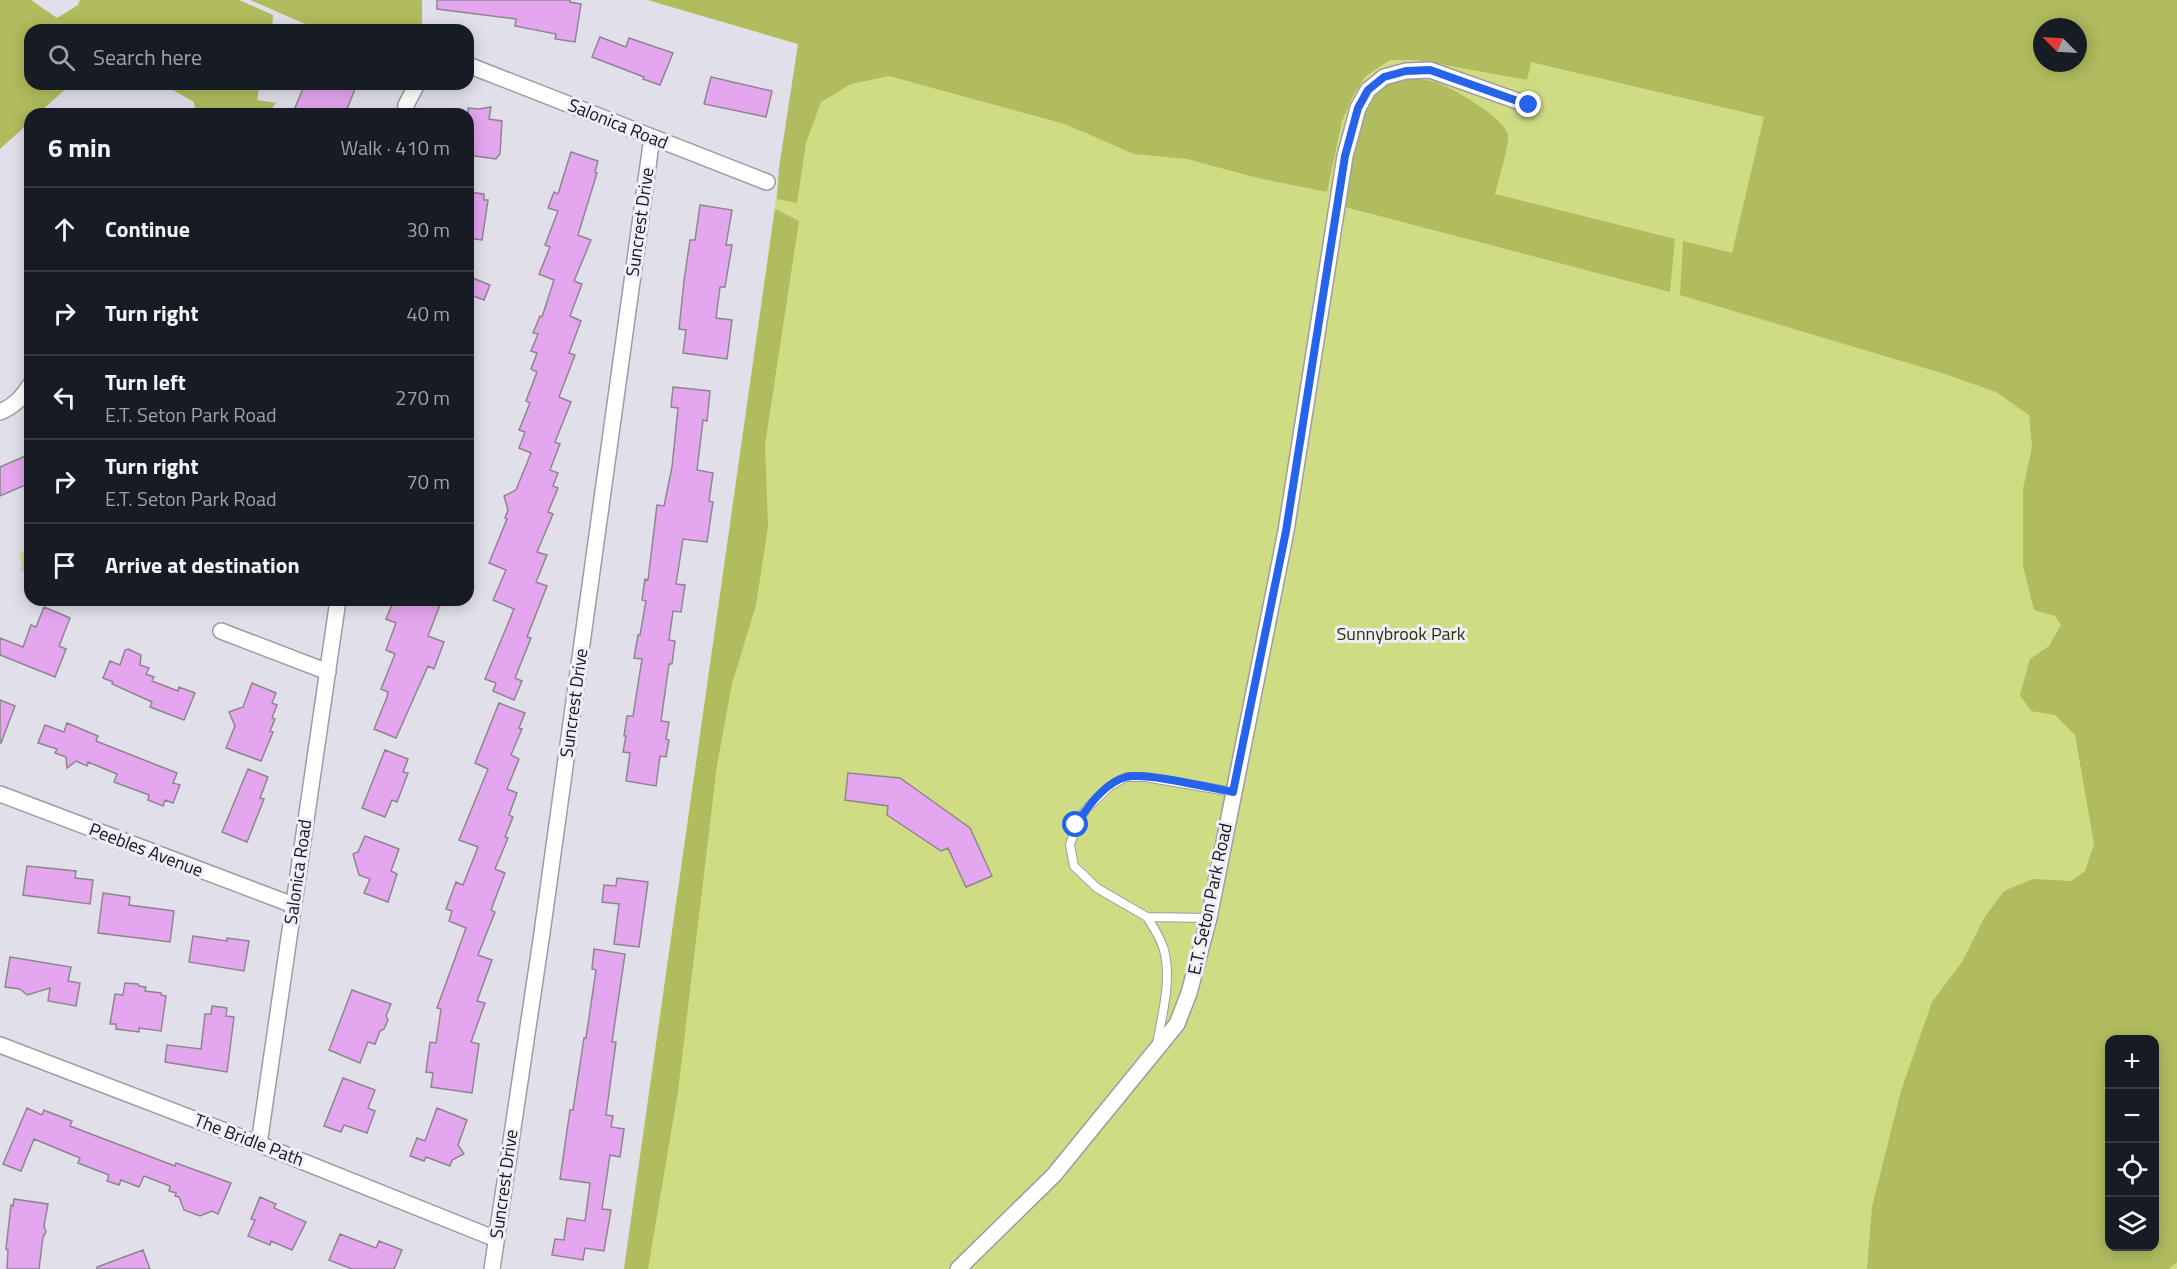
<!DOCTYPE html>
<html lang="en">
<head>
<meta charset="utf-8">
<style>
	:root { --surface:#171b24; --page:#20242c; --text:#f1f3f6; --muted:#9ea1a6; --line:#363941 }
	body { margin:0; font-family:"Titillium Web",sans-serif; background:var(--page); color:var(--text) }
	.controls { position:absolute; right:18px; bottom:18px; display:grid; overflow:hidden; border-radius:12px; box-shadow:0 3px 15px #0003 }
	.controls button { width:54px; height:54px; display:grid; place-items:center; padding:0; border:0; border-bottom:2px solid var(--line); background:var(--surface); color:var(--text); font:30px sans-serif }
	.compass { position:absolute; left:2033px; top:18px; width:54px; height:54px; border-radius:50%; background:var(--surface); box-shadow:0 3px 15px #0003; rotate:294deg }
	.stop { position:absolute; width:18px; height:18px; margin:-14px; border:4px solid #2563eb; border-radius:50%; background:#fff }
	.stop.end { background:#2563eb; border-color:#fff; box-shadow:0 2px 6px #0008 }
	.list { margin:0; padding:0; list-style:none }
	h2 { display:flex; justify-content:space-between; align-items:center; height:78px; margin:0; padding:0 24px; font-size:26px }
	h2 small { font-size:20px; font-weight:400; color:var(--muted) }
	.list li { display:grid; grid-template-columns:39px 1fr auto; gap:18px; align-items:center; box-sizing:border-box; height:84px; padding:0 24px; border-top:2px solid var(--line) }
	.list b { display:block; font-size:22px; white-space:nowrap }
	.list p { margin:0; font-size:20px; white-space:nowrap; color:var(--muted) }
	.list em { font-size:20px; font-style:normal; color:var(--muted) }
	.icon { flex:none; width:33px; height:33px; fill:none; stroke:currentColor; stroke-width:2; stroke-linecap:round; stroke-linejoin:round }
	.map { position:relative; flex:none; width:2177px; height:1269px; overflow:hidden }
	.search { position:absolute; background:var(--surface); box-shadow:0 3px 15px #0003; left:24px; top:24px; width:450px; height:66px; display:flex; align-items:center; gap:15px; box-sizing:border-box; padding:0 21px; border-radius:18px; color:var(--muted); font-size:22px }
	.panel { position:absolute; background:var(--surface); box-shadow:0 3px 15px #0003; left:24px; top:108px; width:450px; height:498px; border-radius:18px }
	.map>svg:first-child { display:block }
</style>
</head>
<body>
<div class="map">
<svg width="2177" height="1269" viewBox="0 0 2177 1269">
	<rect width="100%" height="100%" fill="#e1dfea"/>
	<path fill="#cfdc84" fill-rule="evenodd" d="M 648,0 L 2177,0 L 2177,1269 L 624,1269 L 798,44 ZM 2042,27 L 2078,27 L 2078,63 L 2042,63 ZM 2110,1040 L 2154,1040 L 2154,1246 L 2110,1246 Z
		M 30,545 L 30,573 L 20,571 L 22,567 L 20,554 Z"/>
	<path fill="#b0bc5e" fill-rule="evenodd" d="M 0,0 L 31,0 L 57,18 L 78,5 L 80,0 L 239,0 L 273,15 L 272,30 L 30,30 L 30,84 L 71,84 L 38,114 L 30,114 L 30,122 L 0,149 Z
		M 250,0 L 422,0 L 422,30 L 319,30 Z
		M 648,0 L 2177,0 L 2177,1262 L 2169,1269 L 1867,1269 L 1872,1207 L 1901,1091 L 1932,1002 L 1962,962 L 1984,918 L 2004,891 L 2033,879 L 2071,881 L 2085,871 L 2094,844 L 2075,735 L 2055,715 L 2031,711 L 2020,695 L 2030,659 L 2049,646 L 2061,625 L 2055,616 L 2034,610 L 2023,566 L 2023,489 L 2032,447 L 2029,415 L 1996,392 L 1945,374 L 1680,295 L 1683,241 L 1732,253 L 1764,117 L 1531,62 L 1527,80 L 1417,60 L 1390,60 L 1366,76 L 1353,96 L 1342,121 L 1327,192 L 1258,178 L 1187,159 L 1134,154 L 1065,124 L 889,76 L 851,84 L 821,102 L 806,143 L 797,203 L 777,199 L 779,168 L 798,44 ZM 2042,27 L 2078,27 L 2078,63 L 2042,63 ZM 2110,1040 L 2154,1040 L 2154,1246 L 2110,1246 Z
		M 1415,78 C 1423,80 1431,80 1438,83 C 1453,88 1506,119 1508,135 C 1509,147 1498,181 1495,194 L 1675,239 L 1670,292 L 1345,207 C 1350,174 1356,89 1397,79 C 1402,77 1410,79 1415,78 Z
		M 162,84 L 260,84 L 257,100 L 276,103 L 268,114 L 196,114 L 194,102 Z
		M 775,209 L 799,221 L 765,445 L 768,527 L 756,605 L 732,684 L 717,765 L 678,1091 L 648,1269 L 624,1269 Z"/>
	<path fill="#e4a6ee" stroke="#8d868e" stroke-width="1.5" d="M 437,0 L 570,0 L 570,2 L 581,4 L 575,42 L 555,39 L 556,34 L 515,26 L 516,19 L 437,9 Z
		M 600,37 L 626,47 L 629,38 L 673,53 L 660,85 L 643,79 L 644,77 L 592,57 Z
		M 711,77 L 772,91 L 766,117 L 704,104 Z
		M 305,84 L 357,84 L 345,114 L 304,114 L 294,110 Z
		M 491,107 L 489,119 L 502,121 L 500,154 L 496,159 L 468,155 L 468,108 L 479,109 Z
		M 571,152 L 598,161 L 595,172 L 597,173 L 578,235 L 591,240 L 574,281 L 582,284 L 570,316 L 581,321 L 569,353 L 575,355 L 559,397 L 571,402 L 555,442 L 560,444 L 550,470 L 558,473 L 553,486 L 558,488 L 548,512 L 553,514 L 537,552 L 547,555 L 536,582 L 547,586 L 527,637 L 531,638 L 515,678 L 522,681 L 514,700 L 493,691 L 496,683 L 485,679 L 514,609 L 493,600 L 506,570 L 489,563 L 507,519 L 505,518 L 508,510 L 504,496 L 516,490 L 531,453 L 519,448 L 525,432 L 519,430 L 530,403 L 526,401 L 537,372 L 531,369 L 537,353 L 531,351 L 538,334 L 533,333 L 540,316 L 542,317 L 554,280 L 539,274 L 550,247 L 545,245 L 558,211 L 548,208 L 554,192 L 558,194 Z
		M 468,192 L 484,194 L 484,200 L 488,200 L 482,240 L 468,238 Z
		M 700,205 L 732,210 L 726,245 L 732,245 L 725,287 L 720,287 L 716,318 L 732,320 L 727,359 L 683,353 L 686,330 L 679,329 L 684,281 L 690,240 L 695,240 Z
		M 468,276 L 490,285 L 484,300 L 468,294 Z
		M 673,387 L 710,391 L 707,421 L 703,420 L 697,470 L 713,473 L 709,501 L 713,502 L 707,542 L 683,539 L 676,584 L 685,585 L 681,612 L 673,611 L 669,640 L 675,641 L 672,664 L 669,664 L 661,721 L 669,722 L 666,739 L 669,740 L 666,757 L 660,756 L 656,786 L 626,781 L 630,753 L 623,752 L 626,736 L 624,736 L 627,716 L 633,716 L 642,659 L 634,658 L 638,635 L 640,635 L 646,601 L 642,600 L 645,579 L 648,580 L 657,505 L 664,506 L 672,467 L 678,408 L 671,407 Z
		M 30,454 L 30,483 L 0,496 L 0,467 Z
		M 394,600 L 427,600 L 440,605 L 428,636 L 444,642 L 434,669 L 428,666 L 396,738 L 374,729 L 387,697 L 388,692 L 381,689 L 395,654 L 386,650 L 396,623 L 386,619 Z
		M 44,607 L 70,618 L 59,646 L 66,649 L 55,677 L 0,655 L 0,638 L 23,647 L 31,625 L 36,627 Z
		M 128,649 L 141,655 L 140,665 L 149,668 L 146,674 L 154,677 L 152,681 L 178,691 L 179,687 L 195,693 L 184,720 L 150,707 L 152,702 L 112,684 L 113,682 L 103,678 L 110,661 L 120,665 L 125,650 Z
		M 252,683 L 276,693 L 272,703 L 277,705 L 272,718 L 275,719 L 270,731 L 273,732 L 261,761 L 226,748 L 235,726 L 229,712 L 243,707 Z
		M 0,700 L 15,706 L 1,743 L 0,743 Z
		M 499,703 L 525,713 L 519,728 L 522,729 L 511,755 L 519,759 L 507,789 L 517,793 L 509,815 L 513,817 L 505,837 L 508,838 L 495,869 L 505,873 L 491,910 L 495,912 L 478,955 L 492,960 L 477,1001 L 485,1003 L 471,1042 L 479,1044 L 472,1093 L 431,1087 L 433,1073 L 426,1072 L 430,1042 L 436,1043 L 441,1009 L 437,1008 L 466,928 L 449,921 L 452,911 L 446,909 L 456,882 L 463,885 L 478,847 L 459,840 L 488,769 L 475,763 Z
		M 67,723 L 98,736 L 96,741 L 177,773 L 173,783 L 180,785 L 173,803 L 165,800 L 163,806 L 148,800 L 149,795 L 114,782 L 117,774 L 88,762 L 87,766 L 76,761 L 67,768 L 66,757 L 55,753 L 57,749 L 38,743 L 45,725 L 64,732 Z
		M 385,750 L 408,759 L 403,772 L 408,773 L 397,802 L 392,800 L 385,817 L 362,808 Z
		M 248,769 L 268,777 L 260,798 L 264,799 L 247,842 L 222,832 Z
		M 848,773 L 900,778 L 959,820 L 970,828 L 992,876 L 966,887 L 948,848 L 941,851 L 887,815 L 888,806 L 845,800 Z
		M 365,836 L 399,849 L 391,871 L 397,874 L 388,902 L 364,893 L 370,879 L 359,875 L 353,854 L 358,852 Z
		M 27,866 L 76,871 L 75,878 L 93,880 L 90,904 L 23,895 Z
		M 617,878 L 648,882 L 639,947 L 614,944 L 619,904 L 602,902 L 604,885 L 616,886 Z
		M 103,893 L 130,897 L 129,905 L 174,911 L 170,942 L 98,933 Z
		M 193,936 L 227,941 L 227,938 L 249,941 L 244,971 L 189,962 Z
		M 594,949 L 625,954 L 612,1042 L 616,1042 L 606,1115 L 613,1116 L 611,1127 L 624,1129 L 620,1157 L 610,1155 L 602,1209 L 611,1210 L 604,1251 L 585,1248 L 583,1260 L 552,1255 L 555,1239 L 564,1240 L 567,1218 L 585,1221 L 590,1183 L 560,1179 L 570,1110 L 573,1110 L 584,1038 L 586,1038 L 596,970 L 592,969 Z
		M 10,957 L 71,967 L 68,981 L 80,983 L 76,1006 L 48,1001 L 50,988 L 27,995 L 20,989 L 5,987 Z
		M 125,983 L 138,984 L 139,986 L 146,987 L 145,991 L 161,993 L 161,995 L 166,996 L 161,1031 L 139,1028 L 139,1032 L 116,1029 L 116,1024 L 110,1024 L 115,994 L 123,995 Z
		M 352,990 L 391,1004 L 386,1016 L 388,1020 L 384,1029 L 380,1031 L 375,1044 L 368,1042 L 360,1063 L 329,1050 Z
		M 212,1006 L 227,1008 L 226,1016 L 234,1017 L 227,1072 L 165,1062 L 167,1045 L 201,1049 L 205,1014 L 211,1014 Z
		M 343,1078 L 375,1090 L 368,1108 L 375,1111 L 367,1133 L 344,1125 L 341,1132 L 324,1126 Z
		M 27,1108 L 42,1115 L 44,1110 L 46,1111 L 72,1121 L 70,1126 L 175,1166 L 176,1163 L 231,1183 L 218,1214 L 212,1211 L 200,1216 L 184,1210 L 179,1197 L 175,1196 L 176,1193 L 169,1191 L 170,1186 L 144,1176 L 139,1187 L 121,1180 L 119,1185 L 107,1181 L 109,1175 L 78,1163 L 80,1158 L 34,1139 L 21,1171 L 3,1164 Z
		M 437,1108 L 467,1120 L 458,1145 L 464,1154 L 452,1160 L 450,1166 L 426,1157 L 424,1161 L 410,1156 L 417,1138 L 425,1141 Z
		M 260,1197 L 276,1204 L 274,1208 L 306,1222 L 292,1250 L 271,1241 L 270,1245 L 248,1236 L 255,1220 L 251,1219 Z
		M 14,1199 L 48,1204 L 44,1226 L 46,1232 L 43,1237 L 39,1269 L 7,1269 L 8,1250 L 6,1249 L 11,1205 L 13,1206 Z
		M 340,1234 L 376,1248 L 379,1241 L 402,1250 L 394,1269 L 352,1269 L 329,1260 Z
		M 143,1250 L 150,1269 L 97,1269 L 97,1267 Z"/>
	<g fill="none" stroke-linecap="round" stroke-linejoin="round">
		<defs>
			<path id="lane" d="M 1147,917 C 1153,927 1161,938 1164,950 C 1172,980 1162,1015 1157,1044
				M 1209,918 L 1147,917 L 1097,888 L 1074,866 L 1070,845 L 1076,826 L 1086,809 L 1110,786 L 1126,777 L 1145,777 L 1233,792"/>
			<path id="street" d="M 468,65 L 767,182
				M 405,114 L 406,105 L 417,84
				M 0,412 C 14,406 22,398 30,385
				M 221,631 L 328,672
				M 0,794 L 293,905
				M 0,1045 L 259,1144 L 496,1239
				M 259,1144 L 338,600
				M 492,1269 L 542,933 L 652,137
				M 958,1269 L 1054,1175 L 1177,1024 L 1189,993 L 1209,918 L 1286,531 L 1345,156 L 1358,108 L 1368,90 L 1384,77 L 1406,71 L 1430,70 L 1529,105"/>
		</defs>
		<use href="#lane" stroke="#9d9ba5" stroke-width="10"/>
		<use href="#street" stroke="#9d9ba5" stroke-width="18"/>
		<use href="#lane" stroke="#fff" stroke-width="8"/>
		<use href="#street" stroke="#fff" stroke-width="15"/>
	</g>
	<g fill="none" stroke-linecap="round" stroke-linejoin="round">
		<path stroke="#2563eb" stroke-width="8" d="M 1076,825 C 1087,807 1104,783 1126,777 C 1145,772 1211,788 1233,792 L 1286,531 L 1345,156 L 1358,108 L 1368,90 L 1384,77 L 1406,71 L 1430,70 L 1529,105"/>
	</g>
	<g text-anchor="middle" stroke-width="6" stroke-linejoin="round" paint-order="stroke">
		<g font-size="18" fill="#161519" stroke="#efedf7">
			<text transform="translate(618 124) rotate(22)" y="6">Salonica Road</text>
			<text transform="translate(640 222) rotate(-82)" y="6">Suncrest Drive</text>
			<text transform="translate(574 703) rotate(-82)" y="6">Suncrest Drive</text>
			<text transform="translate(146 850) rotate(21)" y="6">Peebles Avenue</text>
			<text transform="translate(298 872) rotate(-82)" y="6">Salonica Road</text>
			<text transform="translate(1210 899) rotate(-78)" y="6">E.T. Seton Park Road</text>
			<text transform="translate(249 1140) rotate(21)" y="6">The Bridle Path</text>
			<text transform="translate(504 1184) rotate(-82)" y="6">Suncrest Drive</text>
		</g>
		<g font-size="18" fill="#2c3108" stroke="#efedf7">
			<text x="1401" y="640">Sunnybrook Park</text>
		</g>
	</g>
</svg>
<div class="controls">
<button>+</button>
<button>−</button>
<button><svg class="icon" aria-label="locate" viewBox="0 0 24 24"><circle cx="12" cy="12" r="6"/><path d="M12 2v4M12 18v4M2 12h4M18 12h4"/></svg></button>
<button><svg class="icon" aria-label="layers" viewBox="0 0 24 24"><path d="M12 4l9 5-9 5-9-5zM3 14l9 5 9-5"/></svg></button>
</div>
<svg class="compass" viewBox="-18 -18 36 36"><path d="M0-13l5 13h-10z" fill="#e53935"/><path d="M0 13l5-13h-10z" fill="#9ea1a6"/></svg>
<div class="stop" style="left:1076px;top:825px"></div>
<div class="stop end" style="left:1529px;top:105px"></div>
<div class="search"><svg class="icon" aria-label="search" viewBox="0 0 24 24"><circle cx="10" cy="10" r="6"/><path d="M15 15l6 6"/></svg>Search here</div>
<section class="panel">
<h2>6 min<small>Walk · 410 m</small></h2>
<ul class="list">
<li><svg class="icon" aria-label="ahead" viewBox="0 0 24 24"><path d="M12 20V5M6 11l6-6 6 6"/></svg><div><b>Continue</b></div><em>30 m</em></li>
<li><svg class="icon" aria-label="right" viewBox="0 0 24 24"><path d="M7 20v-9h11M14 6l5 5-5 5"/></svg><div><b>Turn right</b></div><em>40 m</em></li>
<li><svg class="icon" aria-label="left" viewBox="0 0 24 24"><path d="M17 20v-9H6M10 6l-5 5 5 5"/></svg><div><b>Turn left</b><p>E.T. Seton Park Road</p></div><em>270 m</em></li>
<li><svg class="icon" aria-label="right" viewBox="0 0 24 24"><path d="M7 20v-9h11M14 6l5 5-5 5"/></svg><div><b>Turn right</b><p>E.T. Seton Park Road</p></div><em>70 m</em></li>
<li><svg class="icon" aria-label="arrive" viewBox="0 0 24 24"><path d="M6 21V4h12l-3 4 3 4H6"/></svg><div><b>Arrive at destination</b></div></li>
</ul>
</section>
</div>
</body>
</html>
